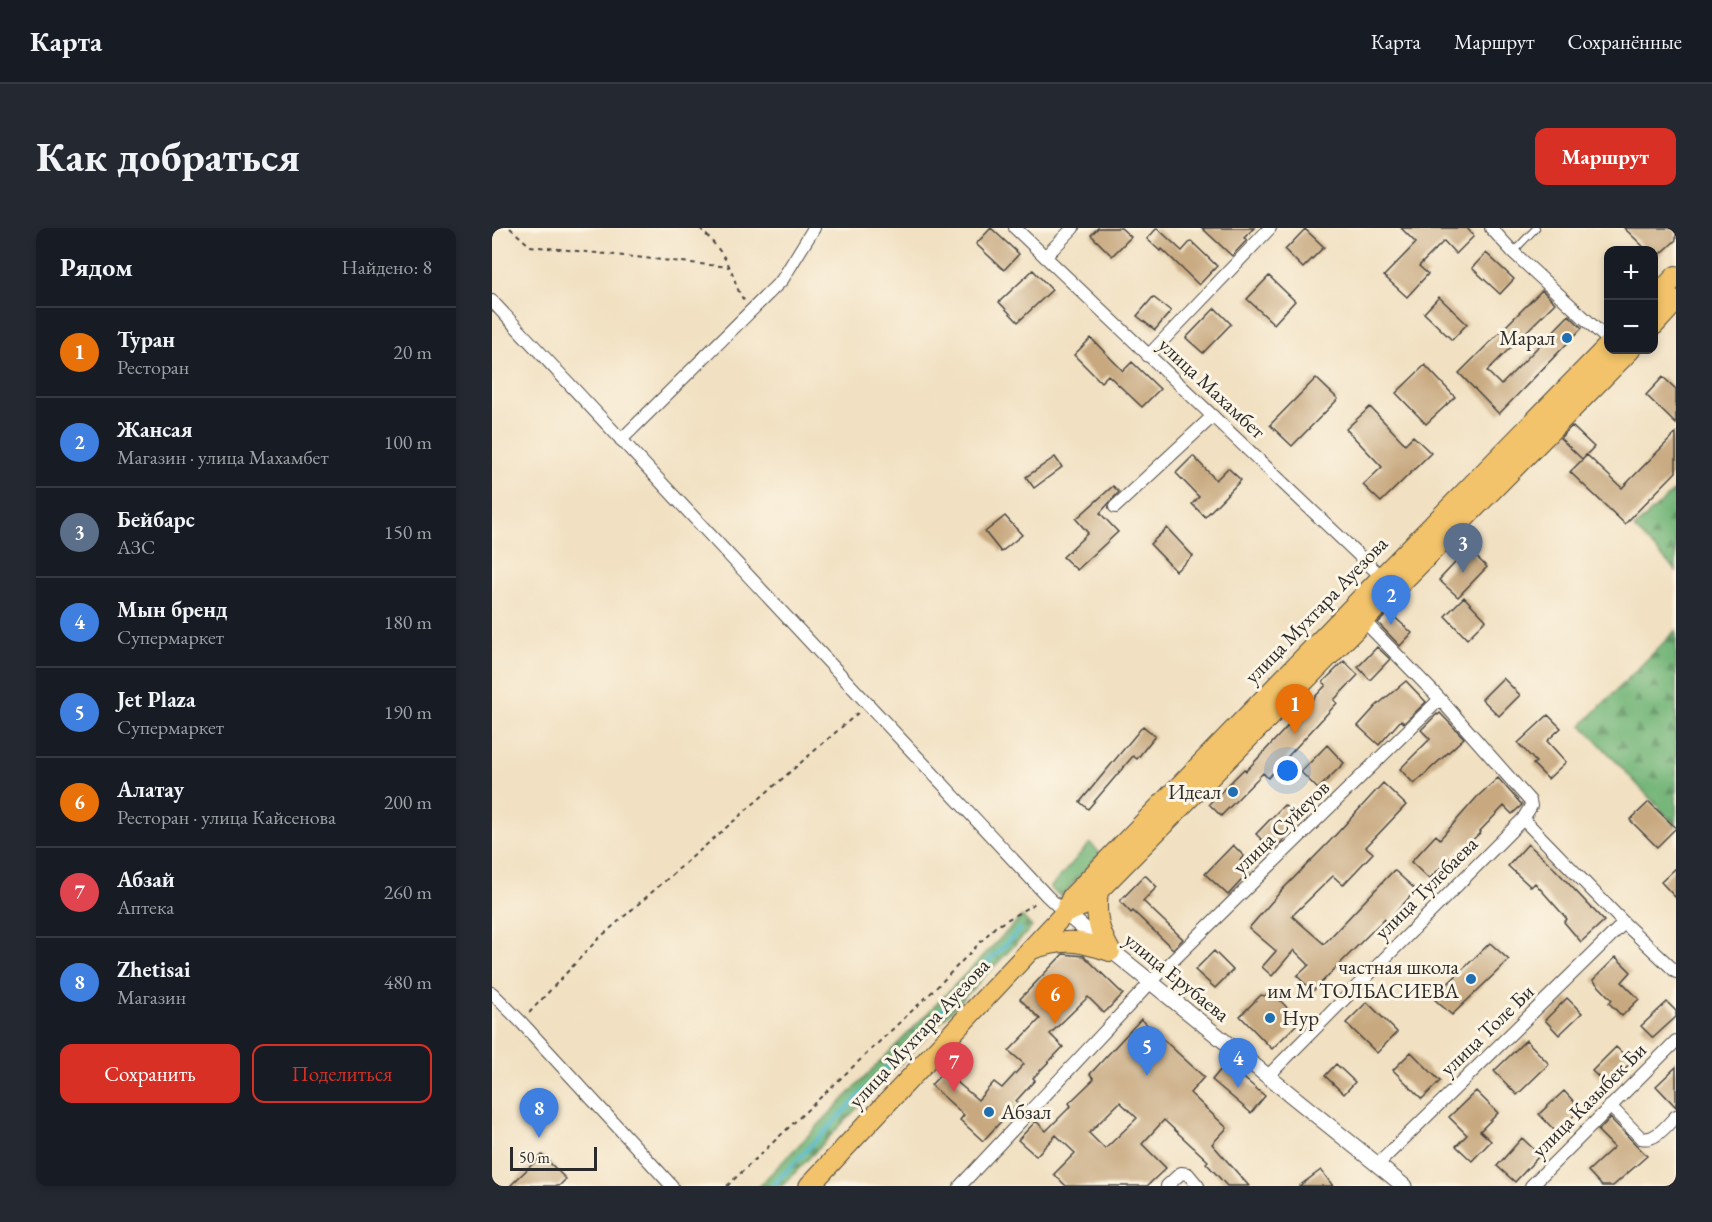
<!DOCTYPE html>
<html lang="ru">
<head>
<meta charset="utf-8">
<style>
	:root { --surface:#171b24; --page:#242831; --text:#f1f3f6; --muted:#9ea1a6; --line:#363941; --accent:#d93025 }
	body { margin:0; font-family:"EB Garamond",serif; background:var(--page); color:var(--text) }
	.controls { position:absolute; right:18px; top:18px; display:grid; overflow:hidden; border-radius:12px; box-shadow:0 3px 9px #0003 }
	.controls button { width:54px; height:54px; display:grid; place-items:center; padding:0; border:0; border-bottom:2px solid var(--line); background:var(--surface); color:var(--text); font:30px sans-serif }
	.scale { position:absolute; left:18px; bottom:15px; width:87px; box-sizing:border-box; padding-left:6px; border:3px solid #2b2b2b; border-top:0; font-size:16px; line-height:21px; white-space:nowrap; color:#2b2b2b; -webkit-text-stroke:4px #fcf5e5; paint-order:stroke }
	.you { position:absolute; left:796px; top:543px; width:21px; height:21px; margin:-15px; border:4px solid #fff; border-radius:50%; background:#1a73e8; box-shadow:0 0 0 9px #1a73e833 }
	.badge { display:grid; place-items:center; width:39px; height:39px; border-radius:50%; background:var(--accent); color:#fff; font-size:20px; font-weight:700 }
	.pin { position:absolute; translate:-50% -50px; filter:drop-shadow(0 2px 3px #0008) }
	.pin::after { content:''; position:absolute; top:32px; width:21px; height:18px; background:inherit; clip-path:polygon(0 0,100% 0,50% 100%) }
	.list { margin:0; padding:0; list-style:none }
	h2 { display:flex; justify-content:space-between; align-items:center; height:78px; margin:0; padding:0 24px; font-size:26px }
	h2 small { font-size:20px; font-weight:400; color:var(--muted) }
	.list li { display:grid; grid-template-columns:39px 1fr auto; gap:18px; align-items:center; box-sizing:border-box; height:90px; padding:0 24px; border-top:2px solid var(--line) }
	.list b { display:block; font-size:22px; white-space:nowrap }
	.list p { margin:0; font-size:20px; white-space:nowrap; color:var(--muted) }
	.list em { font-size:20px; font-style:normal; color:var(--muted) }
	.actions { display:flex; gap:12px; padding:18px 24px }
	.actions a { flex:1; padding:14px 0; border:2px solid var(--accent); border-radius:12px; text-align:center; font-size:21px; color:var(--accent) }
	.actions .main { background:var(--accent); color:#fff }
	.map { position:relative; flex:none; width:1184px; height:958px; overflow:hidden; border-radius:12px }
	header { display:flex; align-items:center; gap:36px; box-sizing:border-box; height:84px; padding:0 30px; background:var(--surface); border-bottom:2px solid var(--line) }
	header strong { font-size:28px }
	nav { display:flex; gap:33px; margin-inline-start:auto; font-size:21px }
	.intro { display:flex; align-items:center; justify-content:space-between; box-sizing:border-box; height:144px; padding:0 36px }
	h1 { margin:0; font-size:42px }
	.button { padding:15px 27px; border-radius:12px; background:var(--accent); color:#fff; font-size:21px; font-weight:700 }
	main { display:flex; gap:36px; padding:0 36px }
	aside { flex:1; background:var(--surface); border-radius:12px; box-shadow:0 3px 9px #0003 }
	.map>svg:first-child { display:block }
</style>
</head>
<body>
<header>
<strong>Карта</strong>
<nav><a>Карта</a><a>Маршрут</a><a>Сохранённые</a></nav>
</header>
<div class="intro"><h1>Как добраться</h1><a class="button">Маршрут</a></div>
<main>
<aside>
<h2>Рядом<small>Найдено: 8</small></h2>
<ul class="list">
<li><span class="badge" style="background:#e8710a">1</span><div><b>Туран</b><p>Ресторан</p></div><em>20 m</em></li>
<li><span class="badge" style="background:#3f7fe0">2</span><div><b>Жансая</b><p>Магазин · улица Махамбет</p></div><em>100 m</em></li>
<li><span class="badge" style="background:#5c6f8a">3</span><div><b>Бейбарс</b><p>АЗС</p></div><em>150 m</em></li>
<li><span class="badge" style="background:#3f7fe0">4</span><div><b>Мын бренд</b><p>Супермаркет</p></div><em>180 m</em></li>
<li><span class="badge" style="background:#3f7fe0">5</span><div><b>Jet Plaza</b><p>Супермаркет</p></div><em>190 m</em></li>
<li><span class="badge" style="background:#e8710a">6</span><div><b>Алатау</b><p>Ресторан · улица Кайсенова</p></div><em>200 m</em></li>
<li><span class="badge" style="background:#e0444e">7</span><div><b>Абзай</b><p>Аптека</p></div><em>260 m</em></li>
<li><span class="badge" style="background:#3f7fe0">8</span><div><b>Zhetisai</b><p>Магазин</p></div><em>480 m</em></li>
</ul>
<div class="actions"><a class="main">Сохранить</a><a>Поделиться</a></div>
</aside>
<div class="map">
<svg width="1184" height="958" viewBox="0 0 1184 958">
	<defs>
		<pattern id="forest-firs" width="22" height="20" patternUnits="userSpaceOnUse" patternTransform="scale(1.5)"><rect width="22" height="20" fill="#73b578"/><path d="M5 1l3.5 6h-7zM16 11l3.5 6h-7z" fill="#5f9363"/></pattern>
	</defs>
	<rect width="100%" height="100%" fill="#fcf5e5"/>
	<filter id="ink" filterUnits="userSpaceOnUse"><feTurbulence type="fractalNoise" baseFrequency=".0167" numOctaves="2"/><feDisplacementMap in="SourceGraphic" scale="12" xChannelSelector="R" yChannelSelector="G"/><feConvolveMatrix kernelMatrix="1 2 1 2 8 2 1 2 1" color-interpolation-filters="sRGB"/></filter>
	<filter id="wash" filterUnits="userSpaceOnUse"><feTurbulence type="fractalNoise" baseFrequency=".008" numOctaves="4" result="noise"/><feDisplacementMap in="SourceGraphic" scale="24" xChannelSelector="R" yChannelSelector="G"/><feGaussianBlur stdDeviation="1.35" result="paint"/><feColorMatrix in="noise" values="0 0 0 0 0 0 0 0 0 0 0 0 0 0 0 0 0 1.4 0 .05"/><feComposite in="paint" operator="in"/></filter>
	<g filter="url(#wash)">
		<rect width="100%" height="100%" fill="#f1e0c1"/>
		<path fill="url(#forest-firs)" stroke="#4f7052" stroke-width="1.5" d="M 1184,261 L 1184,343 L 1142,300 Z
			M 1184,402 L 1184,598 L 1090,497 Z
			M 598,615 L 608,625 L 569,669 L 558,660 Z
			M 530,688 L 540,699 L 290,958 L 267,958 Z"/>
		<g fill="none" stroke-linecap="round" stroke-linejoin="round">
			<path stroke="#4db8ca" stroke-width="4" d="M 280,958 L 528,701"/>
		</g>
		<g id="blocks">
			<path fill="#c7a87f" fill-rule="evenodd" d="M 499,0 L 527,26 L 512,42 L 484,16 Z
				M 606,0 L 629,0 L 639,9 L 620,28 L 599,7 Z
				M 665,0 L 690,23 L 699,13 L 725,38 L 707,57 L 670,21 L 668,23 L 655,11 Z
				M 710,0 L 762,0 L 752,10 L 755,12 L 740,28 Z
				M 909,0 L 975,0 L 982,8 L 964,26 L 952,13 L 927,38 L 936,46 L 915,69 L 892,48 L 924,15 Z
				M 1132,0 L 1181,0 L 1184,4 L 1184,12 L 1161,33 L 1161,22 L 1155,22 Z
				M 813,1 L 832,19 L 811,40 L 793,22 Z
				M 994,25 L 1022,51 L 1008,66 L 980,40 Z
				M 541,42 L 560,62 L 526,94 L 507,74 Z
				M 777,48 L 803,73 L 782,96 L 755,71 Z
				M 1050,62 L 1063,75 L 995,143 L 1009,157 L 1077,87 L 1090,100 L 1007,186 L 967,145 Z
				M 661,69 L 679,83 L 663,102 L 645,88 Z
				M 947,69 L 975,96 L 960,112 L 932,85 Z
				M 723,80 L 739,96 L 711,125 L 694,110 Z
				M 599,110 L 631,143 L 640,134 L 668,161 L 650,179 L 616,147 L 609,154 L 582,127 Z
				M 933,137 L 963,169 L 934,196 L 904,165 Z
				M 1171,149 L 1184,161 L 1184,196 L 1154,167 Z
				M 824,150 L 846,171 L 800,218 L 778,197 Z
				M 878,179 L 913,216 L 921,208 L 939,225 L 889,274 L 871,257 L 890,239 L 854,201 Z
				M 1080,198 L 1102,219 L 1090,231 L 1068,210 Z
				M 1184,205 L 1184,244 L 1133,296 L 1078,244 L 1095,227 L 1130,260 Z
				M 701,228 L 724,252 L 736,240 L 749,252 L 713,289 L 700,276 L 707,269 L 684,245 Z
				M 563,229 L 570,239 L 542,260 L 534,249 Z
				M 621,258 L 627,264 L 608,285 L 626,304 L 585,342 L 571,329 L 596,305 L 584,291 Z
				M 513,288 L 530,307 L 509,324 L 493,304 Z
				M 675,300 L 701,328 L 684,343 L 658,316 Z
				M 976,321 L 995,339 L 966,369 L 947,352 Z
				M 972,369 L 994,392 L 975,411 L 953,388 Z
				M 897,384 L 920,405 L 908,418 L 886,395 Z
				M 885,419 L 898,431 L 878,452 L 866,439 Z
				M 852,433 L 866,447 L 842,472 L 845,475 L 776,550 L 771,545 L 729,588 L 717,576 L 752,541 L 754,543 L 834,457 L 831,454 Z
				M 1011,450 L 1028,467 L 1007,488 L 990,471 Z
				M 914,453 L 934,474 L 912,495 L 909,492 L 887,517 L 866,498 L 884,478 Z
				M 948,485 L 972,510 L 922,556 L 908,541 L 938,511 L 929,502 L 945,486 L 946,487 Z
				M 1056,487 L 1069,500 L 1055,513 L 1074,534 L 1056,551 L 1041,536 L 1044,534 L 1026,515 Z
				M 651,498 L 663,508 L 645,531 L 641,528 L 596,581 L 588,574 Z
				M 835,517 L 852,535 L 826,561 L 809,544 Z
				M 1006,550 L 1030,577 L 1020,586 L 1012,578 L 988,603 L 989,604 L 975,617 L 973,615 L 937,651 L 919,634 L 944,607 L 948,611 L 985,569 Z
				M 891,555 L 914,577 L 874,619 L 881,625 L 851,657 L 841,648 L 800,688 L 832,716 L 902,642 L 924,662 L 895,694 L 892,691 L 821,763 L 805,748 L 817,737 L 802,722 L 780,748 L 770,739 L 784,723 L 757,700 L 790,662 L 838,613 Z
				M 1157,574 L 1184,600 L 1165,619 L 1138,592 Z
				M 792,577 L 809,593 L 781,623 L 764,606 Z
				M 1036,616 L 1059,637 L 1112,693 L 1089,714 L 1072,694 L 1075,691 L 1043,655 L 1039,659 L 1016,638 Z
				M 741,617 L 752,628 L 748,632 L 759,642 L 736,667 L 713,646 Z
				M 1184,640 L 1184,670 L 1169,654 Z
				M 653,647 L 665,659 L 651,673 L 691,711 L 681,721 L 641,683 L 639,685 L 628,673 Z
				M 998,715 L 1017,732 L 960,787 L 941,770 Z
				M 722,723 L 741,742 L 723,760 L 703,742 Z
				M 571,726 L 592,728 L 631,766 L 612,785 L 596,769 L 558,806 L 571,819 L 541,850 L 543,852 L 524,873 L 526,875 L 491,913 L 468,892 L 472,887 L 439,857 L 452,843 L 486,872 L 502,854 L 510,860 L 532,836 L 517,823 L 548,791 L 528,771 Z
				M 1124,729 L 1139,744 L 1130,754 L 1147,771 L 1130,788 L 1117,775 L 1120,772 L 1101,752 Z
				M 779,763 L 808,793 L 780,821 L 748,788 L 769,767 L 773,768 Z
				M 1075,770 L 1090,785 L 1067,807 L 1053,792 Z
				M 875,774 L 905,804 L 885,825 L 854,795 Z
				M 1175,774 L 1184,783 L 1184,789 L 1161,810 L 1149,798 Z
				M 649,791 L 712,849 L 698,865 L 735,900 L 720,916 L 757,958 L 735,958 L 714,935 L 716,933 L 672,892 L 650,916 L 674,940 L 655,958 L 574,958 L 562,946 L 583,925 L 564,907 L 544,928 L 526,912 L 544,893 L 554,903 L 579,878 L 577,875 L 602,851 L 598,846 ZM 628,874 L 645,890 L 613,921 L 597,905 Z
				M 1034,812 L 1057,836 L 1025,867 L 1002,843 Z
				M 1124,819 L 1140,834 L 1116,858 L 1100,843 Z
				M 919,824 L 948,853 L 930,871 L 901,842 Z
				M 734,835 L 773,868 L 759,885 L 720,852 Z
				M 844,836 L 863,854 L 852,866 L 833,848 Z
				M 1184,839 L 1184,879 L 1164,858 Z
				M 984,863 L 1006,885 L 988,903 L 999,913 L 980,933 L 964,918 L 975,907 L 957,889 Z
				M 1072,863 L 1089,881 L 1064,904 L 1047,886 Z
				M 1118,890 L 1155,928 L 1121,958 L 1110,958 L 1096,943 L 1122,919 L 1106,903 Z
				M 1030,910 L 1048,927 L 1023,954 L 1005,938 Z
				M 50,927 L 74,951 L 67,958 L 18,958 Z
				M 829,942 L 841,958 L 807,958 Z"/>
		</g>
	</g>
	<g filter="url(#ink)">
		<use href="#blocks" fill-opacity="0" stroke="#494642" stroke-width="1.5"/>
		<g fill="none" stroke-linecap="round" stroke-linejoin="round">
			<defs>
				<path id="service" d="M 1021,24 L 1044,0"/>
				<path id="minor" d="M 523,0 L 894,353
					M 999,0 L 1021,24 L 1116,112
					M 553,29 L 581,0
					M 0,73 L 555,668 L 573,685
					M 656,128 L 778,0
					M 129,212 L 290,52 L 322,0
					M 623,279 L 721,188
					M 1031,591 L 1132,695 L 1184,744
					M 0,765 L 29,794 L 180,958
					M 775,849 L 1031,591 L 1039,578 L 1038,573 L 948,471 L 868,389
					M 1118,878 L 1149,910 C 1163,914 1175,897 1184,888
					M 885,937 L 1132,695
					M 468,958 L 658,755 L 948,471
					M 675,958 L 689,945 L 696,946 L 706,958
					M 1039,958 L 1184,813"/>
				<path id="tertiary" d="M 573,685 L 912,958"/>
				<path id="primary" d="M 1162,71 L 1184,48
					M 1162,97 L 1184,73
					M 606,663 C 603,686 606,702 618,723
					M 573,685 L 592,677 L 1138,122
					M 540,721 C 573,710 585,712 618,723
					M 317,958 L 573,685 L 580,669 L 890,349 L 1116,118"/>
			</defs>
			<use href="#service" stroke="#494642" stroke-width="8"/>
			<use href="#minor" stroke="#494642" stroke-width="14"/>
			<use href="#tertiary" stroke="#494642" stroke-width="17"/>
			<use href="#primary" stroke="#494642" stroke-width="22"/>
			<path stroke="#494642" stroke-width="2" stroke-dasharray="4.5 4.5" stroke-linecap="butt" d="M 18,0 L 38,18 L 237,39
				M 208,0 C 220,13 232,26 239,42 C 244,53 245,65 253,73
				M 37,785 L 105,712 L 367,484
				M 235,958 L 443,761 L 503,699 L 545,674"/>
			<use href="#service" stroke="#fff" stroke-width="6"/>
			<use href="#minor" stroke="#fff" stroke-width="12"/>
			<use href="#tertiary" stroke="#fff" stroke-width="15"/>
			<use href="#primary" stroke="#f2c36a" stroke-width="20"/>
		</g>
	</g>
	<g fill="#1f6fb2" stroke="#fcf5e5" stroke-width="2">
		<circle cx="1075" cy="110" r="6"/>
		<circle cx="741" cy="564" r="6"/>
		<circle cx="979" cy="751" r="6"/>
		<circle cx="778" cy="790" r="6"/>
		<circle cx="497" cy="884" r="6"/>
	</g>
	<g text-anchor="middle" stroke-width="6" stroke-linejoin="round" paint-order="stroke">
		<g font-size="21" fill="#2b2b2b" stroke="#fcf5e5" text-anchor="end">
			<text x="1063" y="117">Марал</text>
			<text x="729" y="571">Идеал</text>
			<text x="967" y="746">частная школа<tspan x="967" dy="24">им М ТОЛБАСИЕВА</tspan></text>
			<text x="790" y="797" text-anchor="start">Нур</text>
			<text x="509" y="891" text-anchor="start">Абзал</text>
		</g>
		<g font-size="21" fill="#2b2b2b" stroke="#fcf5e5">
			<text transform="translate(720 160) rotate(43)" y="7">улица Махамбет</text>
			<text transform="translate(824 382) rotate(-46)" y="7">улица Мухтара Ауезова</text>
			<text transform="translate(789 599) rotate(-44)" y="7">улица Суйеуов</text>
			<text transform="translate(934 660) rotate(-45)" y="7">улица Тулебаева</text>
			<text transform="translate(685 749) rotate(39)" y="7">улица Ерубаева</text>
			<text transform="translate(995 802) rotate(-44)" y="7">улица Толе Би</text>
			<text transform="translate(427 805) rotate(-47)" y="7">улица Мухтара Ауезова</text>
			<text transform="translate(1097 872) rotate(-45)" y="7">улица Казыбек Би</text>
		</g>
	</g>
</svg>
<div class="controls">
<button>+</button>
<button>−</button>
</div>
<div class="scale">50 m</div>
<div class="you"></div>
<div class="pin badge" style="left:803px;top:506px;background:#e8710a">1</div>
<div class="pin badge" style="left:899px;top:397px;background:#3f7fe0">2</div>
<div class="pin badge" style="left:971px;top:345px;background:#5c6f8a">3</div>
<div class="pin badge" style="left:746px;top:860px;background:#3f7fe0">4</div>
<div class="pin badge" style="left:655px;top:848px;background:#3f7fe0">5</div>
<div class="pin badge" style="left:563px;top:796px;background:#e8710a">6</div>
<div class="pin badge" style="left:462px;top:864px;background:#e0444e">7</div>
<div class="pin badge" style="left:47px;top:910px;background:#3f7fe0">8</div>
</div>
</main>
</body>
</html>
